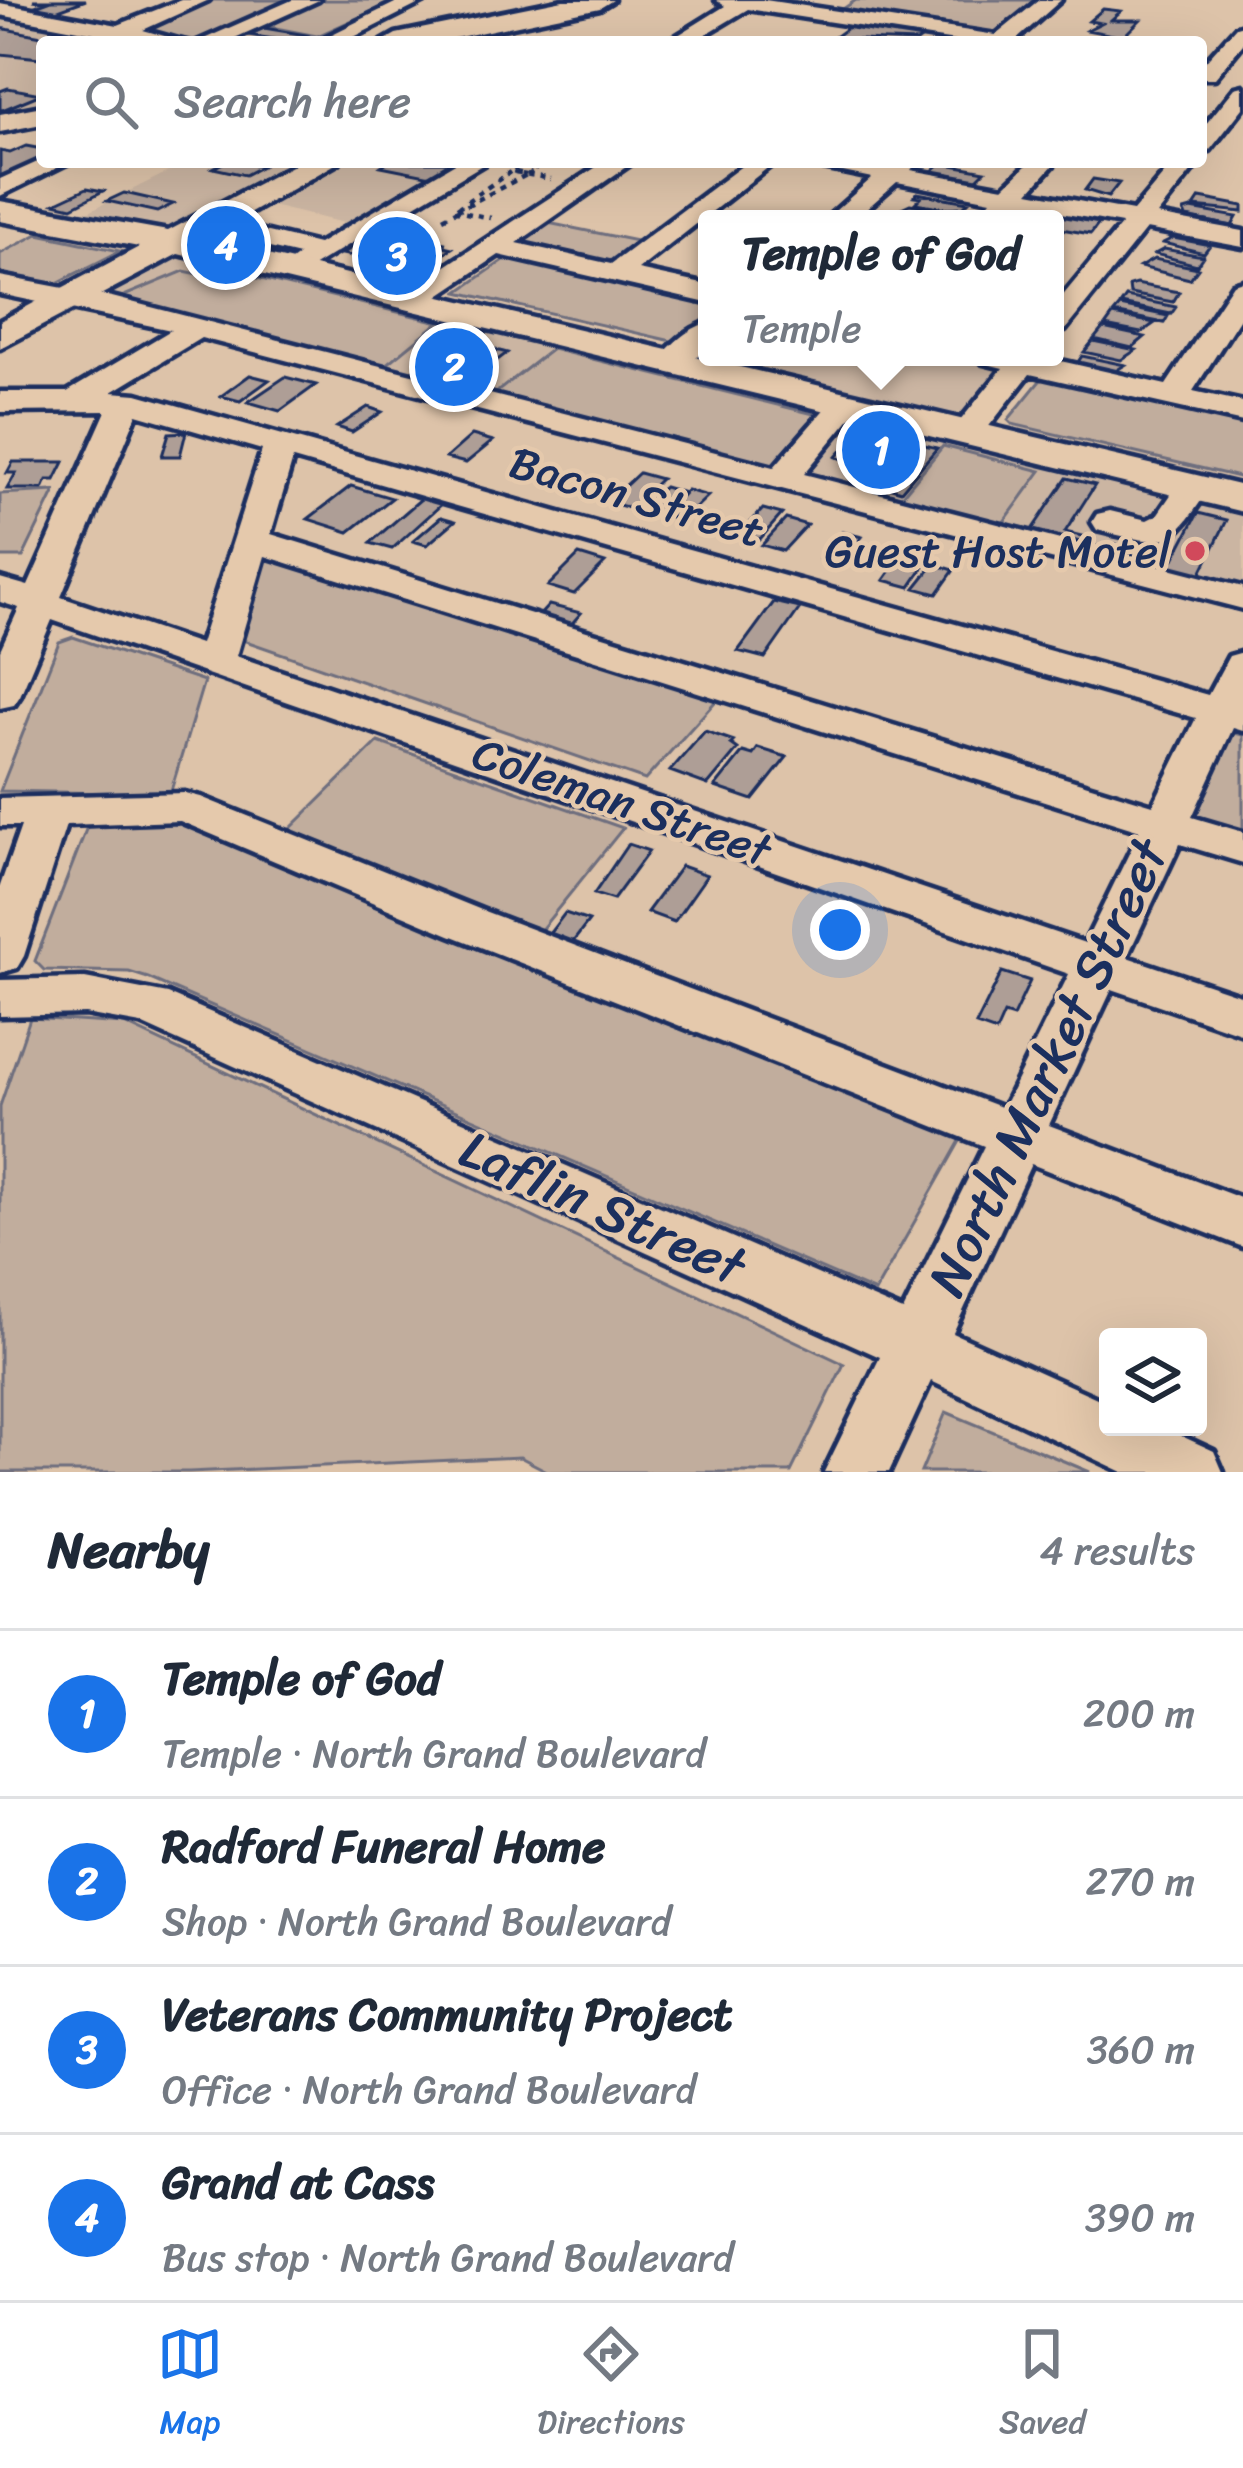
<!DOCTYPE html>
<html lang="en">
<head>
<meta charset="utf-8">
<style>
	:root { --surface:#fff; --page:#f6f6f7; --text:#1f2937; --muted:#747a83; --line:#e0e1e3; --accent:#1a73e8 }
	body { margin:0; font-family:Sriracha,sans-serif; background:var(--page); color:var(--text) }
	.controls { position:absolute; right:36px; bottom:36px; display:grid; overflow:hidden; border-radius:12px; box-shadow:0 12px 48px #0002 }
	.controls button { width:108px; height:108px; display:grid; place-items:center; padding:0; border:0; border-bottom:3px solid var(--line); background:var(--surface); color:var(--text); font:60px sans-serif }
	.you { position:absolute; left:840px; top:930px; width:42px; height:42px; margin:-30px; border:9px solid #fff; border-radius:50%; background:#1a73e8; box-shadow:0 0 0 18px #1a73e833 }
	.badge { display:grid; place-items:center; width:78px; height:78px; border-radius:50%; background:var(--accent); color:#fff; font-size:39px; font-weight:700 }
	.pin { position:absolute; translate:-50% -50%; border:6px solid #fff; box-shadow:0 3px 12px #0006 }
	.popup { position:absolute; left:698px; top:210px; width:366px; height:156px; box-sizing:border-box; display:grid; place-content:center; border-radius:12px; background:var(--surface); filter:drop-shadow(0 3px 9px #0005); font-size:39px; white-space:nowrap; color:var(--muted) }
	.popup b { font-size:45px; color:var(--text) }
	.popup::after { content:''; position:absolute; left:50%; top:100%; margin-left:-24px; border:24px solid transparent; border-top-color:var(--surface) }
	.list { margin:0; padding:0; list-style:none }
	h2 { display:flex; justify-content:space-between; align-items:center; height:156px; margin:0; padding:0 48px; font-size:51px }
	h2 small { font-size:39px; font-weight:400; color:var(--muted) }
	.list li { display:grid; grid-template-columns:78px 1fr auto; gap:36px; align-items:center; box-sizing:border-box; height:168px; padding:0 48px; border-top:3px solid var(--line) }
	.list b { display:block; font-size:45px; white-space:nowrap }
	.list p { margin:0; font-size:39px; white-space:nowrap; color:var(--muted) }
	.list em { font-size:39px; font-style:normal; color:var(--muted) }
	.icon { flex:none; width:66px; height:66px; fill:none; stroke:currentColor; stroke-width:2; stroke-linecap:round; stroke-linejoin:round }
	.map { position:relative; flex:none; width:1243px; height:1472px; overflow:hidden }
	.search { position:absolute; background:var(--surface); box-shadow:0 12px 48px #0002; left:36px; right:36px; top:36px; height:132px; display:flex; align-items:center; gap:30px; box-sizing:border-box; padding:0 42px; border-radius:12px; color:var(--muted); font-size:45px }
	.sheet { height:828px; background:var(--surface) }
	nav { display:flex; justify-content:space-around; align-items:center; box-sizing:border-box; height:168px; border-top:3px solid var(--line); background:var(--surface); font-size:33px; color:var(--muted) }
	nav a { display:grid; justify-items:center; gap:6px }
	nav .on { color:var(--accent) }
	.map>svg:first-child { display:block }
</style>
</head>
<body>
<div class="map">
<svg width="1243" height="1472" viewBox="0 0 1243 1472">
	<rect width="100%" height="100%" fill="#ddc3a9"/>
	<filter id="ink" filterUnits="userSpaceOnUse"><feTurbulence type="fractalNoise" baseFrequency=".00833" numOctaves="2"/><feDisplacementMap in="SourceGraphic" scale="24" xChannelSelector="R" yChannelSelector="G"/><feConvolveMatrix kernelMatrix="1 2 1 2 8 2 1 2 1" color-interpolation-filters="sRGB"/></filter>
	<g filter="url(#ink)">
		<path fill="#cbb5a2" d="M 0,14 L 152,42 L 42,42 L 42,109 L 0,117 Z
			M 148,162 L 300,162 L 172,230 L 77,217 L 174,169 Z
			M 346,162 L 470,162 L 361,227 L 267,205 Z
			M 188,256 L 1243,511 L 1243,583 L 1237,593 L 96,298 L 171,257 Z
			M 707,349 L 707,357 L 985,357 L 1006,362 L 964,412 L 948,414 L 710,359 L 705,357 L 703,354 Z"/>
		<path fill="#c1ad9d" stroke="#6e6e7e" stroke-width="3" d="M 213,0 L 307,0 L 205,42 L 142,31 Z
			M 312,0 L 397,0 L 317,36 L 255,24 Z
			M 856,0 L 1037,0 L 995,35 L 840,11 Z
			M 548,223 L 647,243 L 615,269 L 516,246 Z
			M 38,234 L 120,251 L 43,290 L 0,281 L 0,254 Z
			M 514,253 L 707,296 L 707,317 L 676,342 L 458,292 Z
			M 219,269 L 439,322 L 380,370 L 112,301 L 184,271 L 208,276 Z
			M 552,349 L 818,415 L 767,470 L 489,398 Z
			M 1048,371 L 1243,414 L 1243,478 L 1012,424 L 1008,420 Z
			M 943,446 L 1041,471 L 998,530 L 896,503 Z
			M 55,491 L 23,557 L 0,557 L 0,494 Z
			M 274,553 L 723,693 L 645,780 L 237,638 L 259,557 Z
			M 73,637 L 204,681 L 170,794 L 0,791 L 59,642 Z
			M 1234,733 L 1243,735 L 1243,842 L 1186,825 Z
			M 378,742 L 623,828 L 536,936 L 284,835 Z
			M 184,821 L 969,1125 L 875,1292 L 148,978 L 129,972 L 44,970 L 35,961 L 87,827 Z
			M 30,1018 L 124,1024 L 844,1364 L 791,1472 L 549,1472 L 520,1457 L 189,1472 L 0,1472 L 0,1106 Z
			M 946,1412 L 1090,1472 L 921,1472 Z"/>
		<path fill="#ae9e96" stroke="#1b2f5e" stroke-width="3" d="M 33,0 L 86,0 L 53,12 L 30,8 L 46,2 Z
			M 1103,9 L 1121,11 L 1111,20 L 1140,20 L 1123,37 L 1087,30 L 1101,23 L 1089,21 Z
			M 851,25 L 924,37 L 917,42 L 832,39 Z
			M 0,28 L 73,42 L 42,42 L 41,58 L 0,54 Z
			M 264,28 L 306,35 L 293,42 L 248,35 Z
			M 8,88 L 41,94 L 0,111 L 0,91 Z
			M 26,146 L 42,149 L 42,160 L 0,179 L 0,151 L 10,153 Z
			M 225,162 L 243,162 L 262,166 L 245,175 L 213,168 Z
			M 387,162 L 466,162 L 441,178 L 381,166 Z
			M 941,163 L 985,171 L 976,180 L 931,172 Z
			M 1093,179 L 1119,183 L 1108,197 L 1085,190 Z
			M 87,188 L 103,191 L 72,207 L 55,203 Z
			M 124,193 L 129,194 L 173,204 L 157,212 L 107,201 Z
			M 917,193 L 968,202 L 963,207 L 946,208 L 915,203 L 921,197 L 914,196 Z
			M 1200,198 L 1243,206 L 1243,212 L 1194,207 Z
			M 910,204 L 947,211 L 940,219 L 893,212 Z
			M 1028,209 L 1100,222 L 1091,234 L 1055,228 L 1055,219 L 1019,219 Z
			M 1191,209 L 1237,217 L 1232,226 L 1186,217 L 1184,211 Z
			M 1173,238 L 1210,245 L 1204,253 L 1163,243 Z
			M 399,239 L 423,248 L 431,243 L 452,248 L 416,271 L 379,262 L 370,267 L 358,264 L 367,259 L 342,254 L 363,241 L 387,247 Z
			M 1164,249 L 1203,256 L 1197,265 L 1155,254 Z
			M 1154,259 L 1198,268 L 1190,279 L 1140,267 Z
			M 1136,284 L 1179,292 L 1173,302 L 1130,294 L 1129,286 Z
			M 1126,297 L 1176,307 L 1171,314 L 1121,304 Z
			M 1120,306 L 1168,316 L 1164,323 L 1114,313 Z
			M 1113,315 L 1155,323 L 1141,333 L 1105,326 Z
			M 1103,328 L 1145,337 L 1132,348 L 1094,339 Z
			M 1093,341 L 1136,350 L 1121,360 L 1084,352 Z
			M 470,343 L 507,353 L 463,386 L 411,372 L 430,358 L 443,362 Z
			M 1082,356 L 1125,365 L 1109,375 L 1074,368 Z
			M 250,375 L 269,380 L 240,401 L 221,396 Z
			M 285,377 L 316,385 L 280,411 L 248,402 Z
			M 368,407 L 382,412 L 352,432 L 337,427 Z
			M 861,429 L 887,435 L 862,464 L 836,457 Z
			M 186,432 L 180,456 L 162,456 L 169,433 Z
			M 472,435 L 493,441 L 466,463 L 446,458 Z
			M 887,435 L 913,442 L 889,470 L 862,464 Z
			M 913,442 L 937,448 L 901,491 L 888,487 L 879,499 L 866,495 Z
			M 13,462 L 64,462 L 55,480 L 47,480 L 43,489 L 7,489 L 16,473 L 7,473 Z
			M 639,473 L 661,479 L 630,508 L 608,502 Z
			M 1067,478 L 1095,485 L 1065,532 L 1094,539 L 1085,553 L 1027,537 Z
			M 351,486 L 392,498 L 349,532 L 308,519 Z
			M 664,487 L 681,492 L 656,516 L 635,510 Z
			M 687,490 L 708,496 L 683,520 L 663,515 Z
			M 422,498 L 442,504 L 392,549 L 370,543 Z
			M 763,509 L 782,514 L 760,539 L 740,534 Z
			M 1198,513 L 1227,520 L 1197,581 L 1107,558 L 1115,544 L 1174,559 Z
			M 441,517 L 455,521 L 427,545 L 413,541 Z
			M 786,519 L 807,525 L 783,551 L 762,545 Z
			M 842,532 L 862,537 L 840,564 L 820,559 Z
			M 579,555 L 605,563 L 574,594 L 548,586 Z
			M 910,555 L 929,559 L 910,587 L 884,580 L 897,562 L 904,564 Z
			M 934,564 L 954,570 L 937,594 L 915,588 Z
			M 774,602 L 800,608 L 765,658 L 738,651 Z
			M 549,605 L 581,613 L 568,628 L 536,619 Z
			M 705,731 L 734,741 L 731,744 L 738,749 L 708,785 L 670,771 Z
			M 758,748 L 787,757 L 753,800 L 715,787 L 743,752 L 753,755 Z
			M 628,844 L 649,851 L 613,900 L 594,894 Z
			M 681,866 L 707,875 L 674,922 L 647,912 Z
			M 565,913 L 589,921 L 569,947 L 546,938 Z
			M 1002,972 L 1030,981 L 1013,1017 L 1004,1014 L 996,1032 L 976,1025 Z"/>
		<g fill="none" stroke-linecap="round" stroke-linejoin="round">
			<defs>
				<path id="minor" d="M 181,0 L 209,0 L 143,30 L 186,42 L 142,42 L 0,15 L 0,3 L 118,25 Z
					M 292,0 L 319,0 L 226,42 L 197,42 Z
					M 401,0 L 427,0 L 344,42 L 316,42 Z
					M 716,0 L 765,0 L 996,35 L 1039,0 L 1061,0 L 1014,42 L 962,42 L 748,9 L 693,42 L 667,42 L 725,6 Z
					M 1243,25 L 1243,44 L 1215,78 L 1201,78 L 1201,66 L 1236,27 Z
					M 1243,86 L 1243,108 L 1210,150 L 1201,152 L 1201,130 L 1235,88 Z
					M 42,160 L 69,162 L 0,196 L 0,179 Z
					M 457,162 L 487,162 L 292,279 L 278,271 L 299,255 L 198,231 L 194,225 L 207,217 L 318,244 Z
					M 604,162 L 633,162 L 517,243 L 611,264 L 747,162 L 775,162 L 638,270 L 707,285 L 707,303 L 499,255 L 423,306 L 403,306 L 399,300 L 403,294 Z
					M 816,162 L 917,162 L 911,170 L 1004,187 L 1030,162 L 1056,162 L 1029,192 L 1133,211 L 1174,162 L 1199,162 L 1157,215 L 1243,231 L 1243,247 L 1146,229 L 1065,330 L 1055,333 L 1055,305 L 1122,224 L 1016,205 L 1003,218 L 991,219 L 981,212 L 991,200 L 897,182 L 855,219 L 826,219 L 872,178 L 819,167 Z
					M 0,276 L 112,297 L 774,467 L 835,397 L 857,397 L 862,404 L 804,474 L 1243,587 L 1243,609 L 201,338 L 112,392 L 137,394 L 1208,695 L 1229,656 L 1243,652 L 1243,731 L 1233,728 L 1192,817 L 1243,832 L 1243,863 L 1180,844 L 1127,957 L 1243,996 L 1243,1034 L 1112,989 L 1049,1125 L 1243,1199 L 1243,1247 L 1031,1164 L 953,1333 L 1108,1403 L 1108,1427 L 1162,1427 L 1214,1451 L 1223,1472 L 1123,1472 L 931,1381 L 889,1472 L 824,1472 L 880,1357 L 141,1024 L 85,1014 L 0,1016 L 0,980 L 85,978 L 168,994 L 903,1311 L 984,1146 L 450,935 L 180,821 L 66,825 L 24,956 L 17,968 L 0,973 L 0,886 L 21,826 L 0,826 L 0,798 L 185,793 L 201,797 L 484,911 L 1003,1108 L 1069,974 L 52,620 L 20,696 L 14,705 L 0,708 L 0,650 L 19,608 L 0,602 L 0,578 L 28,586 L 106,411 L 0,412 L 0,392 L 67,392 L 171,330 L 0,294 ZM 137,414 L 262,450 L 200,644 L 61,597 ZM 293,459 L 1196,718 L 1153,805 L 271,534 ZM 265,556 L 1140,831 L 1085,943 L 236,656 Z
					M 1243,281 L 1243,313 L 1193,391 L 1243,402 L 1243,422 L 1030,374 L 979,439 L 955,439 L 951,432 L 1003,368 L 983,363 L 979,357 L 1043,357 L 1166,385 L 1233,284 Z
					M 707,323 L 707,347 L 683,369 L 661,369 L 657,362 C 668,347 688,328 707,323 Z
					M 1193,477 L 1205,480 L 1210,487 C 1170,549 1168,547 1097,530 L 1092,522 L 1097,514 L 1110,511 L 1147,520 L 1157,515 L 1181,480 Z"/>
				<path id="major" d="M 563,0 L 613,0 L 600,8 L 435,42 L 382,42 L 396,34 Z
					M 42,106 L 42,124 L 0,132 L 0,114 Z
					M 299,162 L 339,162 L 204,240 L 1243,486 L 1243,512 L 178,254 L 0,348 L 0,321 L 139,247 L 0,221 L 0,201 L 168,231 Z"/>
			</defs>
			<use href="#minor" stroke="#1b2f5e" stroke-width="9"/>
			<use href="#major" stroke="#1b2f5e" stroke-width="9"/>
			<path stroke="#1b2f5e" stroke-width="3" stroke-dasharray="4.5 4.5" stroke-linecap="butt" d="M 513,172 L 531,175
				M 506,175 L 526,162
				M 527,175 L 546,162"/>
			<path stroke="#1b2f5e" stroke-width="4.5" stroke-dasharray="6 6" stroke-linecap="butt" d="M 515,172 L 551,179
				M 457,208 L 510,172
				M 456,211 L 532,172
				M 443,218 L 456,211 L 491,218
				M 393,233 L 451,245"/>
			<use href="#minor" fill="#e5c9ac" fill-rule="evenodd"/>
			<use href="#major" fill="#e5c9ac" fill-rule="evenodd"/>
		</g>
	</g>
	<circle fill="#d1495b" stroke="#e5c9ac" stroke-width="4.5" cx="1195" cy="551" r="12"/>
	<g text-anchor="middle" stroke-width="9" stroke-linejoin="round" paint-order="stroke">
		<g font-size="45" fill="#1b2f5e" stroke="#e5c9ac">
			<text transform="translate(637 496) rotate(16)" y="16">Bacon Street</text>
			<text transform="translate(622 801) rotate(19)" y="16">Coleman Street</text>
		</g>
		<g font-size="45" fill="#1b2f5e" stroke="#e5c9ac" text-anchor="end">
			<text x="1171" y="567">Guest Host Motel</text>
		</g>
		<g font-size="54" fill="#1b2f5e" stroke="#e5c9ac">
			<text transform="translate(1047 1067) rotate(-65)" y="19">North Market Street</text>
			<text transform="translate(603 1207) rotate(24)" y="19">Laflin Street</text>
		</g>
	</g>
</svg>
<div class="controls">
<button><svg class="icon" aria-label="layers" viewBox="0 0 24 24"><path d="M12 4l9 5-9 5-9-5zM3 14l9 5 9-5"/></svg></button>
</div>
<div class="you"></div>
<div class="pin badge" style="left:881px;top:450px">1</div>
<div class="popup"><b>Temple of God</b>Temple</div>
<div class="pin badge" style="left:454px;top:367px">2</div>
<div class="pin badge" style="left:397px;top:256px">3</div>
<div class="pin badge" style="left:226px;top:245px">4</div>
<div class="search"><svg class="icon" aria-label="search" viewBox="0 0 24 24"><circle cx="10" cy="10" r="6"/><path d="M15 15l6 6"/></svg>Search here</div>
</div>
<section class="sheet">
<h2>Nearby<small>4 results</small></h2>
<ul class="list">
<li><span class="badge">1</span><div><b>Temple of God</b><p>Temple · North Grand Boulevard</p></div><em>200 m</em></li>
<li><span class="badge">2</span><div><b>Radford Funeral Home</b><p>Shop · North Grand Boulevard</p></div><em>270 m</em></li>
<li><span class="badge">3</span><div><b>Veterans Community Project</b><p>Office · North Grand Boulevard</p></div><em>360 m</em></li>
<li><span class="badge">4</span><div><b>Grand at Cass</b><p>Bus stop · North Grand Boulevard</p></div><em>390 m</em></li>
</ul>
</section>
<nav>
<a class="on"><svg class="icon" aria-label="map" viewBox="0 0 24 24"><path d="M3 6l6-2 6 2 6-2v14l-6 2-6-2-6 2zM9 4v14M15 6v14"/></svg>Map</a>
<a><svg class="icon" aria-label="directions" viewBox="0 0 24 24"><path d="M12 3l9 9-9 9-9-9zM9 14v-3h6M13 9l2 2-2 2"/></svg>Directions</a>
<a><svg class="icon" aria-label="saved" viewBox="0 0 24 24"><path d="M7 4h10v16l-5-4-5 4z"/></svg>Saved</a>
</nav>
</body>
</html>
